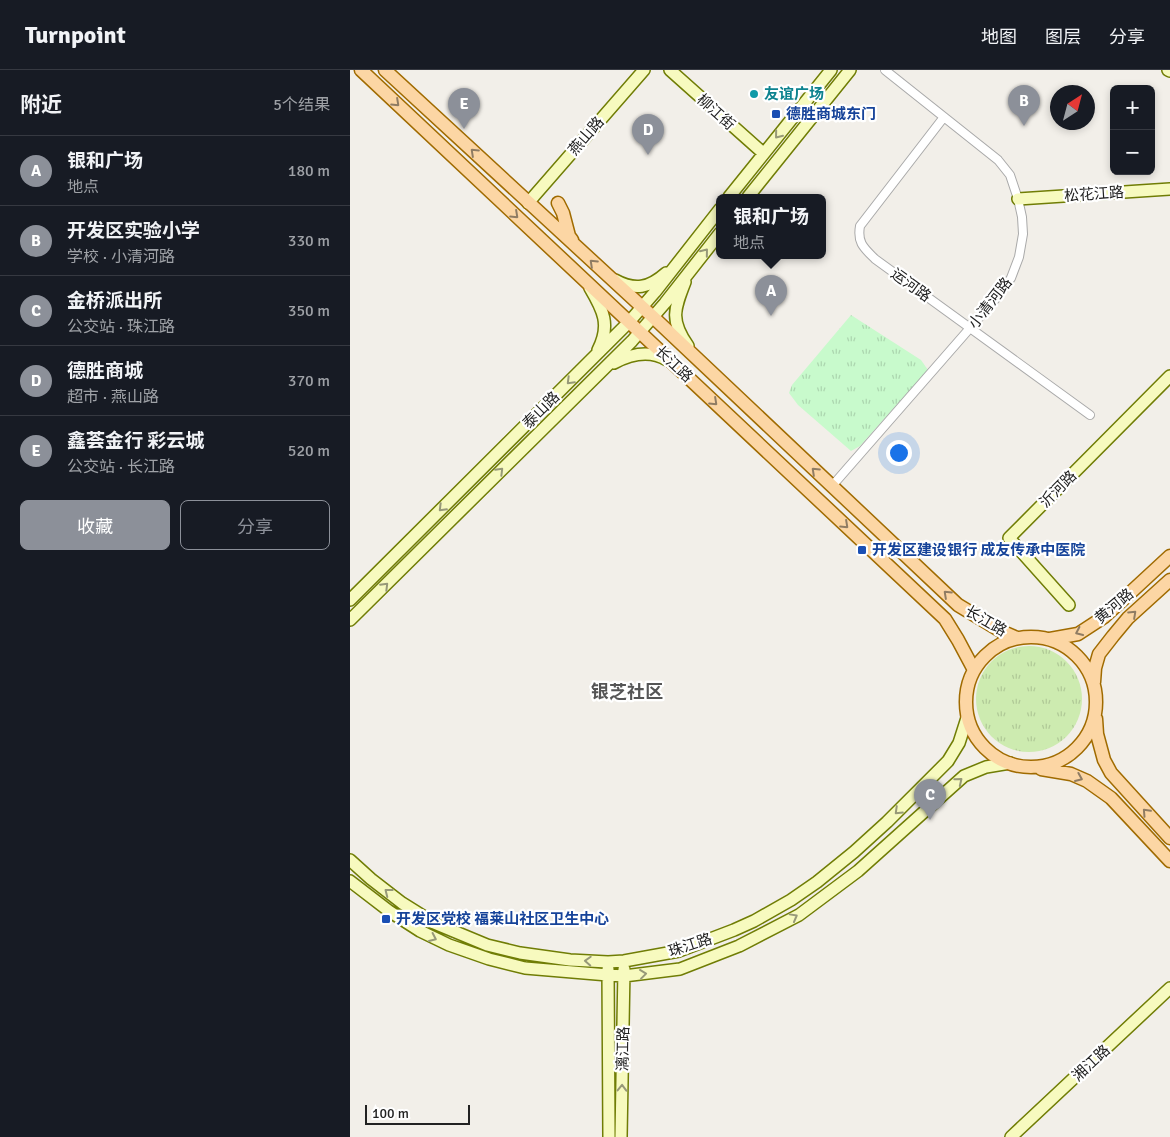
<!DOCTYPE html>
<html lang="zh">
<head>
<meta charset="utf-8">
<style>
	:root { --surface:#171b24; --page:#20242c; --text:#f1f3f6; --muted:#9ea1a6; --line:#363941; --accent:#8c9099 }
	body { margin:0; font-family:Signika,"Noto Sans SC",sans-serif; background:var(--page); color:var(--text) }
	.controls { position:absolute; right:15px; top:15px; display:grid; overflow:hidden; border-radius:8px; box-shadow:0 2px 8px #0003 }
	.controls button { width:45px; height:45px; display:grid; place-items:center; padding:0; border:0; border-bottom:1px solid var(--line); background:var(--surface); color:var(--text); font:25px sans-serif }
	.compass { position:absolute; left:700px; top:15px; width:45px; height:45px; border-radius:50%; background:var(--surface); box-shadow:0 2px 8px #0003; rotate:36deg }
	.scale { position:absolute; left:15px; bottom:12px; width:105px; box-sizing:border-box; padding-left:5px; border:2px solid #222; border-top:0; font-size:14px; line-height:18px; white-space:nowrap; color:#222; -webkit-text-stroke:4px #fff; paint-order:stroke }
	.you { position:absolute; left:548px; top:382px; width:18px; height:18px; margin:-12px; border:4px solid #fff; border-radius:50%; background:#1a73e8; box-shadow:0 0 0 8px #1a73e833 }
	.badge { display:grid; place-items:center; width:32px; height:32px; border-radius:50%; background:var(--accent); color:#fff; font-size:16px; font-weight:700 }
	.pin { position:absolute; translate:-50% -41px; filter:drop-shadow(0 1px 2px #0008) }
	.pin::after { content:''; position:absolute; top:26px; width:18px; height:15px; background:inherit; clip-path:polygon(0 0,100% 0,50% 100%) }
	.popup { position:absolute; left:366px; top:124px; width:110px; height:65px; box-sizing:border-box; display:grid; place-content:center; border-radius:8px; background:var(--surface); filter:drop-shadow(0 1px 4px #0005); font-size:16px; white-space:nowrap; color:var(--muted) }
	.popup b { font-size:19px; color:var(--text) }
	.popup::after { content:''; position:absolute; left:50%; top:100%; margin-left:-10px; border:10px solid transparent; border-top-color:var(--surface) }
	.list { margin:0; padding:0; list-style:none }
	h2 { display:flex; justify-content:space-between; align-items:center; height:65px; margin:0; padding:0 20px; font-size:21px }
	h2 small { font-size:16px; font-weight:400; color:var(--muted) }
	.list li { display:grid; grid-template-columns:32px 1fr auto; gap:15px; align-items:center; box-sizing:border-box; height:70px; padding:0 20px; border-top:1px solid var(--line) }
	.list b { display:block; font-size:19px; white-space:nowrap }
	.list p { margin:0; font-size:16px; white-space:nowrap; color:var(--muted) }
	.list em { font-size:16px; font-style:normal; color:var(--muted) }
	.actions { display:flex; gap:10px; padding:15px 20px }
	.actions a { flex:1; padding:11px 0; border:1px solid var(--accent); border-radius:8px; text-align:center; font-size:18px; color:var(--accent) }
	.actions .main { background:var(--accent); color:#fff }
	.map { position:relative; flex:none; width:820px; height:1067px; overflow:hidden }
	header { display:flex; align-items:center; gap:30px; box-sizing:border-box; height:70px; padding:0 25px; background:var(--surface); border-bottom:1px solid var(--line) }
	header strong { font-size:24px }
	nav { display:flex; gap:28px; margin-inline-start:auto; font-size:18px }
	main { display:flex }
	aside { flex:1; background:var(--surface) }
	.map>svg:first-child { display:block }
</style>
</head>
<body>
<header>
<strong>Turnpoint</strong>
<nav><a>地图</a><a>图层</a><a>分享</a></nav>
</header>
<main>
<aside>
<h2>附近<small>5个结果</small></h2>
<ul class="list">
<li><span class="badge">A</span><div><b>银和广场</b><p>地点</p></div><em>180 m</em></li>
<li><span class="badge">B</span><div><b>开发区实验小学</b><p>学校 · 小清河路</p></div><em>330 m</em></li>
<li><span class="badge">C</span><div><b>金桥派出所</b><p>公交站 · 珠江路</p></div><em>350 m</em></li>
<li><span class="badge">D</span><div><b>德胜商城</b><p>超市 · 燕山路</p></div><em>370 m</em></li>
<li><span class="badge">E</span><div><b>鑫荟金行 彩云城</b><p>公交站 · 长江路</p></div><em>520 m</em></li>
</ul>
<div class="actions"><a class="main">收藏</a><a>分享</a></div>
</aside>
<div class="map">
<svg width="820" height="1067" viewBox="0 0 820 1067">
	<defs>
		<pattern id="grass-tufts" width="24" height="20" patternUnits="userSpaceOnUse" patternTransform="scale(1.25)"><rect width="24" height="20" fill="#cdebb0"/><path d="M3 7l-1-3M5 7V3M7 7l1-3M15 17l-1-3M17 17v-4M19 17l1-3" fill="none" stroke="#b0c997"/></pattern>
		<pattern id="park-tufts" width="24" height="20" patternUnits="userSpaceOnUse" patternTransform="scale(1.25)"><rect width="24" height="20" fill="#c8facc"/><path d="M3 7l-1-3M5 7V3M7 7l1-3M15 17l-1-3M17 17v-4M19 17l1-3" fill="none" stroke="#acd6af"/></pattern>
	</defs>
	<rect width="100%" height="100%" fill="#f2efe9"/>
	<path fill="url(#grass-tufts)" d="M626 629a53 53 0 1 1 106 0a53 53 0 1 1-106 0Z"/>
	<path fill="url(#park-tufts)" d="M 501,245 L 571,290 L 578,300 L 510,376 L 501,381 L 448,335 L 439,323 L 442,315 Z"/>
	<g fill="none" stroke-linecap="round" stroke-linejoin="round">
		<defs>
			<path id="street" d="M 594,47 L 510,156 C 507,173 514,178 525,189 L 740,345
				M 482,416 L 648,226 L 661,208 L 669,187 L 673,164 L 672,147 L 668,129 L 660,105 L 648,90 L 535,0"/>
			<path id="secondary" d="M 320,0 L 413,83
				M 818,0 L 820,1
				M 379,127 L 481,0
				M 398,127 L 500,0
				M 668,129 L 820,119
				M 178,133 L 294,0
				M 265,210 C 285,221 299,218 316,203
				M 335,212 C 324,240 320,250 338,276
				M 240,218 C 253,240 261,255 248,280
				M 264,293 C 281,284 300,280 317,290
				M 0,530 L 279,252 L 305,222 L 370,139
				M 719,535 L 659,468 L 820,306
				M 0,550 L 282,271 L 315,233 L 370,163
				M 0,790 L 21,809 L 52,833 L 84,853 L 137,875 L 170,883 L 220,890 L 258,892 L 274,891 L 329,881 L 384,860 L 404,851 L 441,830 L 467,812 L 504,782 L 537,752 L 598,691 L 609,673 L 617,648
				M 0,811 L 39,841 L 70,861 L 99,875 L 139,889 L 175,898 L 258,905 L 274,906 L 330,899 L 389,876 L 449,845 L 508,801 L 614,706 L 636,697 L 660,693
				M 258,899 L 259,1067
				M 271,1067 L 274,899
				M 661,1067 L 820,918"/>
			<path id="primary" d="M 11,0 L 595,549 L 608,570 L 624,600
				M 35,0 L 303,247 L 608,535 L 651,561 L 667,568
				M 208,133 L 213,143 L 219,166 L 222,170
				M616 632a65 65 0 1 1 130 0a65 65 0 1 1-130 0Z
				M 700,569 L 728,564 L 754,547 L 820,486
				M 744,612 L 745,598 L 749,584 L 763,566 L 778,548 L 820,510
				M 746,649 L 747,664 L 754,690 L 761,703 L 820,768
				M 691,699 L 721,704 L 737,711 L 761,728 L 820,791"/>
		</defs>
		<use href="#street" stroke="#a9a9a9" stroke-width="10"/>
		<use href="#secondary" stroke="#707d05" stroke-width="14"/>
		<use href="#primary" stroke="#a06b00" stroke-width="15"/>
		<use href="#street" stroke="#fff" stroke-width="8"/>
		<use href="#secondary" stroke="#f7fabf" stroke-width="11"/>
		<use href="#primary" stroke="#fcd6a4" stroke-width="12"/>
	</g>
	<defs><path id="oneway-chevron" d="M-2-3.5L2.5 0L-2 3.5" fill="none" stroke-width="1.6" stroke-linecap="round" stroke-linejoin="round" transform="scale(1.25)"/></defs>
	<g stroke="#8f7c63">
		<use href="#oneway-chevron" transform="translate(46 33) rotate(43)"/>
		<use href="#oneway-chevron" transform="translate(124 82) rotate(-137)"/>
		<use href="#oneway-chevron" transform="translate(165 145) rotate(43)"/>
		<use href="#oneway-chevron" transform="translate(243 193) rotate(-137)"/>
		<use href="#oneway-chevron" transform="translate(364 332) rotate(43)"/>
		<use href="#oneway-chevron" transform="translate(465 401) rotate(-137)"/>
		<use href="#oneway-chevron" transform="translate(495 455) rotate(43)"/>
		<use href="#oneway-chevron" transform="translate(597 524) rotate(-137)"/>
		<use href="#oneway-chevron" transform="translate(783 544) rotate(-43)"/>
		<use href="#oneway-chevron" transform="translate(729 562) rotate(155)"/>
		<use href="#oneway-chevron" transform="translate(729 708) rotate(23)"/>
		<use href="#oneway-chevron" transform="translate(796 742) rotate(-133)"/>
	</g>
	<g stroke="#979978">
		<use href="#oneway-chevron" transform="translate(428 65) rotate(129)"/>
		<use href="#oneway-chevron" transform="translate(355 182) rotate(-51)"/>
		<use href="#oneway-chevron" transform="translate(220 311) rotate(135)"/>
		<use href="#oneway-chevron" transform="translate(150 401) rotate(-45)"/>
		<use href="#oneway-chevron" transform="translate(92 438) rotate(135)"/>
		<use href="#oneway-chevron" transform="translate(35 516) rotate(-45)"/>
		<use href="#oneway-chevron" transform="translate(609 711) rotate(-39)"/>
		<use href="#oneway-chevron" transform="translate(548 741) rotate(136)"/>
		<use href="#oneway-chevron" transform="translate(38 822) rotate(-142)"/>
		<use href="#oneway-chevron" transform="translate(444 847) rotate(-29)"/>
		<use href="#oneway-chevron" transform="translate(83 868) rotate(25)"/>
		<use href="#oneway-chevron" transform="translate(238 891) rotate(-177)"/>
		<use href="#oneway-chevron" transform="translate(293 904) rotate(-7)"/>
		<use href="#oneway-chevron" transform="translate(272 1018) rotate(-89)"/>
	</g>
	<circle fill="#0f9aa8" stroke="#fff" stroke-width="2" cx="404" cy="24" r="5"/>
	<g fill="#1a4fb4" stroke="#fff" stroke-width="2">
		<rect x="421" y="39" width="10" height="10" rx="2.5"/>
		<rect x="507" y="475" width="10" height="10" rx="2.5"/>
		<rect x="31" y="844" width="10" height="10" rx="2.5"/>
	</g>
	<g text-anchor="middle" stroke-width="4.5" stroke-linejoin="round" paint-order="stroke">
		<g font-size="15" font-weight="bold" fill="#0d838f" stroke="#fff" text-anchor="start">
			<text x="414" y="29">友谊广场</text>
		</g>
		<g font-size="15" fill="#222" stroke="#fff">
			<text transform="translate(366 42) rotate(42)" y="5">柳江街</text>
			<text transform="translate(236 66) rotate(-49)" y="5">燕山路</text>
			<text transform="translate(744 124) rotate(-4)" y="5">松花江路</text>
			<text transform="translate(561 215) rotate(36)" y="5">运河路</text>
			<text transform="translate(640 233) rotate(-52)" y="5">小清河路</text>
			<text transform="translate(324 294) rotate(43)" y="5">长江路</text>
			<text transform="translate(191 340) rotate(-45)" y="5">泰山路</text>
			<text transform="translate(708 419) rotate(-45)" y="5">沂河路</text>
			<text transform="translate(764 536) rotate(-40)" y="5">黄河路</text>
			<text transform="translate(636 551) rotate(30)" y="5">长江路</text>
			<text transform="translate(340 875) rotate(-18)" y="5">珠江路</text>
			<text transform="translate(273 979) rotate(-89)" y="5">漓江路</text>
			<text transform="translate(741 993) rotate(-43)" y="5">湘江路</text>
		</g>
		<g font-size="15" font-weight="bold" fill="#164399" stroke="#fff" text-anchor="start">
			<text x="436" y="49">德胜商城东门</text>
			<text x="522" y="485">开发区建设银行 成友传承中医院</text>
			<text x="46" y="854">开发区党校 福莱山社区卫生中心</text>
		</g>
		<g font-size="18" font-weight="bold" fill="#555" stroke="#fff">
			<text x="277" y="628">银芝社区</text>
		</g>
	</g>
</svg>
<div class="controls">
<button>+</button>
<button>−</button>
</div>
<svg class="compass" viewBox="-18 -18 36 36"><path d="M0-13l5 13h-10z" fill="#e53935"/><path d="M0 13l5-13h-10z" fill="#9ea1a6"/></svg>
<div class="scale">100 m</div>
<div class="you"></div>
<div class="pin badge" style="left:421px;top:246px">A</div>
<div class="popup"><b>银和广场</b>地点</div>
<div class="pin badge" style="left:674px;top:56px">B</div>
<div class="pin badge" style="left:580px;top:750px">C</div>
<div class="pin badge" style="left:298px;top:85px">D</div>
<div class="pin badge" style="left:114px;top:59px">E</div>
</div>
</main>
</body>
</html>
